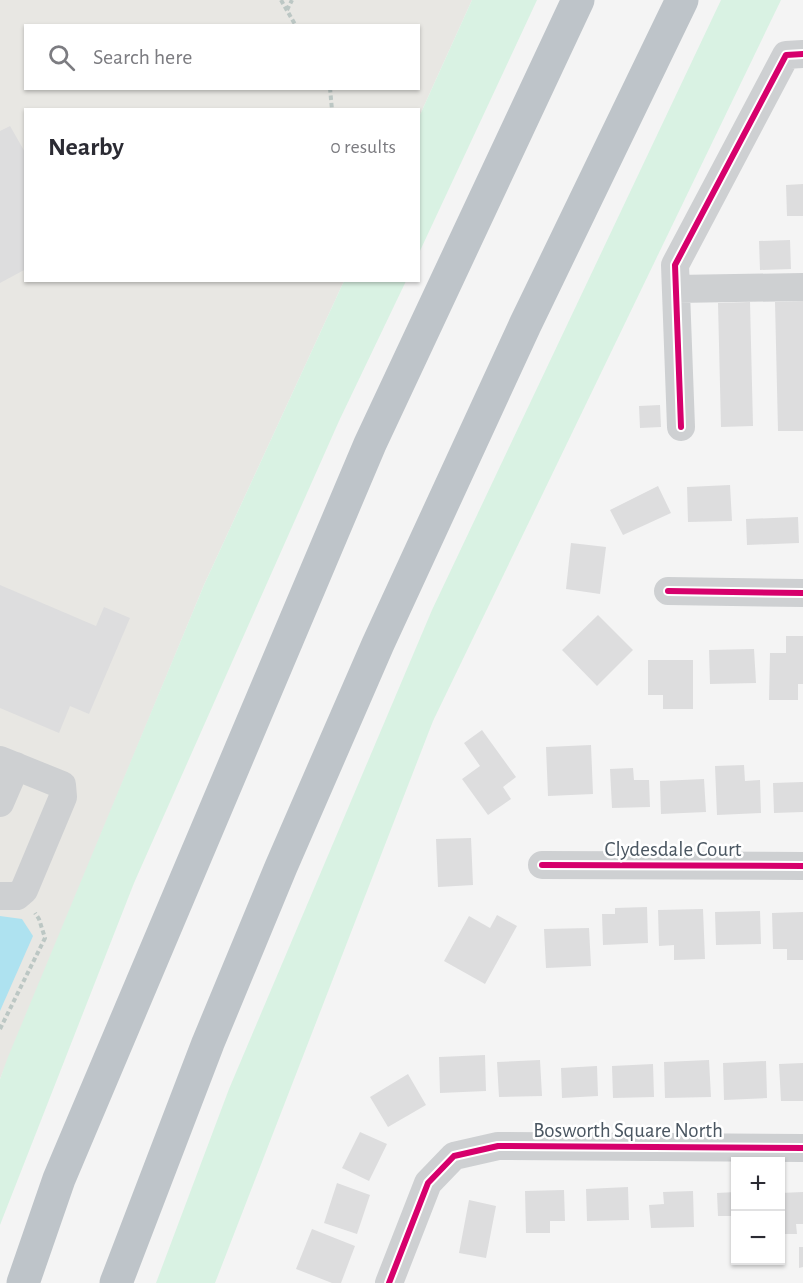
<!DOCTYPE html>
<html lang="en">
<head>
<meta charset="utf-8">
<style>
	:root { --surface:#fff; --page:#f7f7f7; --text:#2b2b33; --muted:#7c7c81; --line:#e1e1e2 }
	body { margin:0; font-family:"Alegreya Sans",sans-serif; background:var(--page); color:var(--text) }
	.controls { position:absolute; right:18px; bottom:18px; display:grid; overflow:hidden; border-radius:0px; box-shadow:0 2px 4px #0004 }
	.controls button { width:54px; height:54px; display:grid; place-items:center; padding:0; border:0; border-bottom:2px solid var(--line); background:var(--surface); color:var(--text); font:30px sans-serif }
	.list { margin:0; padding:0; list-style:none }
	h2 { display:flex; justify-content:space-between; align-items:center; height:78px; margin:0; padding:0 24px; font-size:26px }
	h2 small { font-size:20px; font-weight:400; color:var(--muted) }
	.icon { flex:none; width:33px; height:33px; fill:none; stroke:currentColor; stroke-width:2; stroke-linecap:round; stroke-linejoin:round }
	.map { position:relative; flex:none; width:803px; height:1283px; overflow:hidden }
	.search { position:absolute; background:var(--surface); box-shadow:0 2px 4px #0004; left:24px; top:24px; width:396px; height:66px; display:flex; align-items:center; gap:15px; box-sizing:border-box; padding:0 21px; border-radius:0px; color:var(--muted); font-size:22px }
	.panel { position:absolute; background:var(--surface); box-shadow:0 2px 4px #0004; left:24px; top:108px; width:396px; height:174px; border-radius:0px }
	.map>svg:first-child { display:block }
</style>
</head>
<body>
<div class="map">
<svg width="803" height="1283" viewBox="0 0 803 1283">
	<rect width="100%" height="100%" fill="#f4f4f4"/>
	<path fill="#e8e7e3" fill-rule="evenodd" d="M 0,0 L 472,0 L 419,117 L 418,110 L 26,110 L 26,280 L 344,281 L 204,585 L 0,1079 ZM 26,26 L 418,26 L 418,88 L 26,88 Z"/>
	<path fill="#d9f2e3" d="M 472,0 L 537,0 L 419,253 L 419,117 Z
		M 721,0 L 781,0 L 433,721 L 215,1283 L 156,1283 L 229,1089 L 432,610 Z
		M 344,281 L 406,281 L 339,421 L 134,883 L 0,1225 L 0,1079 L 8,1057 L 204,585 Z"/>
	<path fill="#aee2f0" d="M 0,916 L 22,919 L 33,936 L 0,1011 Z"/>
	<path fill="#ddddde" d="M 10,126 L 26,154 L 26,269 L 0,283 L 0,131 Z
		M 803,184 L 803,216 L 787,216 L 786,185 Z
		M 790,240 L 791,269 L 760,270 L 759,241 Z
		M 803,301 L 803,431 L 778,431 L 775,302 Z
		M 750,302 L 753,426 L 721,427 L 718,303 Z
		M 660,405 L 661,427 L 640,428 L 639,406 Z
		M 730,485 L 732,521 L 688,522 L 687,487 Z
		M 658,486 L 671,513 L 623,535 L 610,510 Z
		M 798,517 L 799,543 L 747,545 L 746,519 Z
		M 571,543 L 606,547 L 600,594 L 566,589 Z
		M 0,585 L 96,626 L 104,607 L 130,618 L 89,714 L 70,706 L 59,733 L 0,708 Z
		M 598,615 L 633,650 L 597,686 L 562,650 Z
		M 786,636 L 803,636 L 803,684 L 798,684 L 798,700 L 769,700 L 770,653 L 786,653 Z
		M 754,649 L 756,683 L 710,684 L 709,650 Z
		M 648,660 L 693,660 L 693,709 L 663,709 L 663,695 L 648,695 Z
		M 482,730 L 516,777 L 503,787 L 511,799 L 488,815 L 462,779 L 480,766 L 464,743 Z
		M 591,745 L 593,794 L 548,796 L 546,747 Z
		M 744,765 L 745,781 L 760,780 L 761,813 L 717,815 L 715,766 Z
		M 633,768 L 634,780 L 649,780 L 650,807 L 612,808 L 610,769 Z
		M 704,779 L 706,812 L 661,814 L 660,781 Z
		M 803,782 L 803,812 L 774,813 L 773,783 Z
		M 471,838 L 473,885 L 438,887 L 436,839 Z
		M 647,907 L 648,943 L 603,945 L 602,914 L 615,914 L 615,908 Z
		M 703,909 L 705,959 L 674,960 L 674,945 L 659,946 L 658,910 Z
		M 760,911 L 761,944 L 716,945 L 715,912 Z
		M 803,912 L 803,960 L 787,960 L 787,949 L 773,949 L 772,913 Z
		M 497,915 L 517,926 L 485,984 L 444,961 L 469,916 L 490,928 Z
		M 589,928 L 591,966 L 546,968 L 544,929 Z
		M 485,1055 L 486,1091 L 440,1093 L 439,1057 Z
		M 540,1060 L 542,1096 L 499,1097 L 497,1062 Z
		M 709,1060 L 711,1097 L 665,1098 L 664,1062 Z
		M 766,1061 L 767,1098 L 724,1100 L 723,1063 Z
		M 803,1063 L 803,1101 L 781,1101 L 779,1064 Z
		M 653,1064 L 654,1097 L 613,1098 L 612,1066 Z
		M 597,1066 L 598,1096 L 562,1098 L 561,1068 Z
		M 408,1074 L 426,1105 L 388,1127 L 370,1097 Z
		M 360,1132 L 387,1144 L 369,1181 L 342,1168 Z
		M 337,1183 L 370,1195 L 357,1234 L 324,1223 Z
		M 628,1187 L 629,1220 L 587,1221 L 586,1189 Z
		M 564,1190 L 565,1221 L 550,1221 L 550,1233 L 526,1233 L 525,1191 Z
		M 693,1191 L 694,1227 L 651,1228 L 649,1205 L 664,1204 L 663,1192 Z
		M 736,1192 L 736,1216 L 718,1216 L 717,1193 Z
		M 803,1192 L 803,1224 L 796,1224 L 797,1234 L 780,1234 L 780,1193 Z
		M 469,1200 L 496,1206 L 486,1258 L 459,1253 Z
		M 312,1229 L 355,1246 L 341,1283 L 332,1283 L 296,1269 Z
		M 799,1247 L 803,1247 L 803,1267 L 799,1268 Z"/>
	<g fill="none" stroke-linecap="round" stroke-linejoin="round">
		<path stroke="#bcc7c4" stroke-width="4" stroke-dasharray="4.5 3" stroke-linecap="butt" d="M 281,0 L 296,26
			M 287,10 L 292,0
			M 330,88 L 332,110
			M 0,1029 L 45,938 L 39,919 L 35,913"/>
		<path stroke="#ced0d2" stroke-width="28" d="M 676,289 L 803,287
			M 681,427 L 675,265 L 786,55 L 803,54
			M 668,591 L 803,593
			M 0,760 L 62,785 L 63,797 L 24,890 L 17,896 L 0,896
			M 0,803 L 16,766
			M 542,865 L 803,866
			M 389,1283 L 428,1183 L 454,1156 L 498,1146 L 803,1148"/>
		<path stroke="#bec4c9" stroke-width="33" d="M 23,1283 L 59,1179 L 370,444 L 578,0
			M 116,1283 L 208,1043 L 281,867 L 378,644 L 525,325 L 682,0"/>
		<defs>
			<path id="cycleway" d="M 681,427 L 675,265 L 786,55 L 803,54
				M 668,591 L 803,593
				M 542,865 L 803,866
				M 389,1283 L 428,1183 L 454,1156 L 498,1146 L 803,1148"/>
		</defs>
		<use href="#cycleway" stroke="#fff" stroke-width="10"/>
		<use href="#cycleway" stroke="#d6006c" stroke-width="6"/>
	</g>
	<g text-anchor="middle" stroke-width="5" stroke-linejoin="round" paint-order="stroke">
		<g font-size="21" fill="#4a5661" stroke="#fff">
			<text x="673" y="856">Clydesdale Court</text>
			<text x="628" y="1137">Bosworth Square North</text>
		</g>
	</g>
</svg>
<div class="controls">
<button>+</button>
<button>−</button>
</div>
<div class="search"><svg class="icon" aria-label="search" viewBox="0 0 24 24"><circle cx="10" cy="10" r="6"/><path d="M15 15l6 6"/></svg>Search here</div>
<section class="panel">
<h2>Nearby<small>0 results</small></h2>
<ul class="list">
</ul>
</section>
</div>
</body>
</html>
